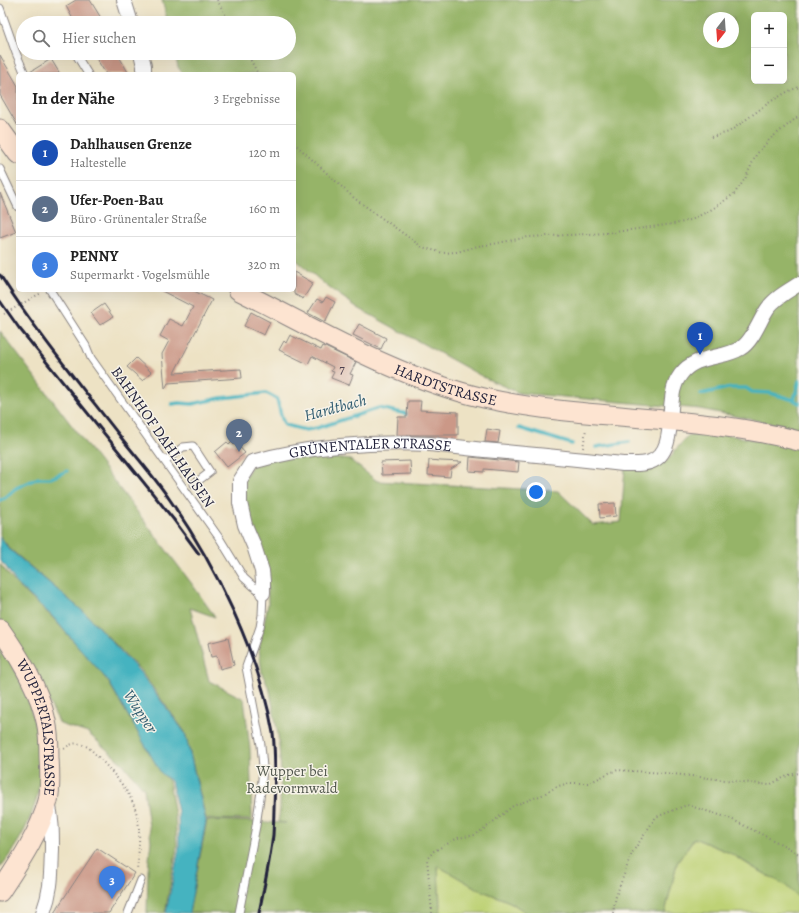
<!DOCTYPE html>
<html lang="de">
<head>
<meta charset="utf-8">
<style>
	:root { --surface:#fff; --page:#f6f6f6; --text:#222; --muted:#767676; --line:#e0e0e0; --accent:#d1495b }
	body { margin:0; font-family:Alegreya,serif; background:var(--page); color:var(--text) }
	.controls { position:absolute; right:12px; top:12px; display:grid; overflow:hidden; border-radius:6px; box-shadow:0 4px 16px #0002 }
	.controls button { width:36px; height:36px; display:grid; place-items:center; padding:0; border:0; border-bottom:1px solid var(--line); background:var(--surface); color:var(--text); font:20px sans-serif }
	.compass { position:absolute; left:703px; top:12px; width:36px; height:36px; border-radius:50%; background:var(--surface); box-shadow:0 4px 16px #0002; rotate:197deg }
	.you { position:absolute; left:536px; top:492px; width:14px; height:14px; margin:-10px; border:3px solid #fff; border-radius:50%; background:#1a73e8; box-shadow:0 0 0 6px #1a73e833 }
	.badge { display:grid; place-items:center; width:26px; height:26px; border-radius:50%; background:var(--accent); color:#fff; font-size:13px; font-weight:700 }
	.pin { position:absolute; translate:-50% -33px; filter:drop-shadow(0 1px 2px #0008) }
	.pin::after { content:''; position:absolute; top:21px; width:14px; height:12px; background:inherit; clip-path:polygon(0 0,100% 0,50% 100%) }
	.list { margin:0; padding:0; list-style:none }
	h2 { display:flex; justify-content:space-between; align-items:center; height:52px; margin:0; padding:0 16px; font-size:17px }
	h2 small { font-size:13px; font-weight:400; color:var(--muted) }
	.list li { display:grid; grid-template-columns:26px 1fr auto; gap:12px; align-items:center; box-sizing:border-box; height:56px; padding:0 16px; border-top:1px solid var(--line) }
	.list b { display:block; font-size:15px; white-space:nowrap }
	.list p { margin:0; font-size:13px; white-space:nowrap; color:var(--muted) }
	.list em { font-size:13px; font-style:normal; color:var(--muted) }
	.icon { flex:none; width:22px; height:22px; fill:none; stroke:currentColor; stroke-width:2; stroke-linecap:round; stroke-linejoin:round }
	.map { position:relative; flex:none; width:799px; height:913px; overflow:hidden }
	.search { position:absolute; background:var(--surface); box-shadow:0 4px 16px #0002; left:16px; top:16px; width:280px; height:44px; display:flex; align-items:center; gap:10px; box-sizing:border-box; padding:0 14px; border-radius:22px; color:var(--muted); font-size:15px }
	.panel { position:absolute; background:var(--surface); box-shadow:0 4px 16px #0002; left:16px; top:72px; width:280px; height:220px; border-radius:6px }
	.map>svg:first-child { display:block }
</style>
</head>
<body>
<div class="map">
<svg width="799" height="913" viewBox="0 0 799 913">
	<rect width="100%" height="100%" fill="#f7f3e8"/>
	<filter id="ink" filterUnits="userSpaceOnUse"><feTurbulence type="fractalNoise" baseFrequency=".025" numOctaves="2"/><feDisplacementMap in="SourceGraphic" scale="8" xChannelSelector="R" yChannelSelector="G"/><feConvolveMatrix kernelMatrix="1 2 1 2 8 2 1 2 1" color-interpolation-filters="sRGB"/></filter>
	<filter id="wash" filterUnits="userSpaceOnUse"><feTurbulence type="fractalNoise" baseFrequency=".012" numOctaves="4" result="noise"/><feDisplacementMap in="SourceGraphic" scale="16" xChannelSelector="R" yChannelSelector="G"/><feGaussianBlur stdDeviation="0.9" result="paint"/><feColorMatrix in="noise" values="0 0 0 0 0 0 0 0 0 0 0 0 0 0 0 0 0 1.4 0 .05"/><feComposite in="paint" operator="in"/></filter>
	<g filter="url(#wash)">
		<rect width="100%" height="100%" fill="#ede2c4"/>
		<path fill="#bed276" stroke="#707a58" d="M 694,838 L 730,853 L 752,867 L 786,885 L 799,898 L 799,913 L 665,913 L 677,863 Z
			M 437,865 L 478,889 L 510,902 L 527,913 L 441,913 Z"/>
		<path fill="#96b467" stroke="#5c6b51" fill-rule="evenodd" d="M 162,0 L 799,0 L 799,429 L 700,409 L 519,393 L 485,378 L 358,308 L 328,287 L 294,258 L 294,74 L 183,74 L 178,67 L 175,53 L 289,53 L 289,23 L 168,23 ZM 754,15 L 784,15 L 784,81 L 754,81 ZM 709,18 L 733,18 L 733,42 L 709,42 Z
			M 0,331 L 192,584 L 215,617 L 190,608 L 209,681 L 244,699 L 250,749 L 252,820 L 206,819 L 185,732 L 140,670 L 86,614 L 10,549 L 0,536 Z
			M 708,431 L 799,448 L 799,898 L 785,885 L 753,867 L 730,853 L 694,838 L 677,863 L 665,913 L 527,913 L 510,902 L 478,889 L 438,866 L 440,913 L 189,913 L 207,820 L 286,823 L 278,822 L 280,810 L 281,771 L 278,735 L 270,691 L 262,673 L 259,649 L 268,604 L 267,569 L 247,524 L 242,482 L 254,462 L 304,454 L 350,460 L 377,481 L 558,491 L 593,525 L 621,522 L 625,467 L 646,471 L 668,460 L 677,448 L 688,436 Z
			M 0,564 L 16,584 L 52,617 L 100,671 L 109,683 L 160,771 L 169,781 L 175,815 L 177,847 L 165,913 L 147,913 L 148,870 L 151,841 L 144,789 L 123,764 L 88,733 L 60,724 L 33,670 L 0,624 Z
			M 0,643 C 9,660 20,677 26,695 C 38,729 46,772 34,807 C 27,829 14,850 0,868 Z"/>
		<path fill="#45b3c0" stroke="#346a7e" d="M 0,537 L 9,549 L 86,614 L 139,671 L 185,733 L 206,821 L 189,913 L 166,913 L 179,848 L 178,812 L 171,781 L 161,773 L 109,682 L 52,616 L 17,584 L 6,567 L 0,561 Z"/>
		<g fill="none" stroke-linecap="round" stroke-linejoin="round">
			<path stroke="#45b3c0" stroke-width="3.5" d="M 701,394 L 728,388 L 746,388 L 752,392 L 770,393 L 794,400 L 799,403
				M 794,400 L 799,381
				M 172,404 L 179,403 L 192,404 L 221,398 L 266,393 L 276,398 C 281,408 279,416 285,425 L 306,430 L 317,428 L 379,408 L 407,414
				M 519,428 L 572,444
				M 596,447 L 629,442
				M 0,500 L 5,498 L 16,488 L 38,478 L 51,478 L 67,471"/>
		</g>
		<g id="blocks">
			<path fill="#cb9887" d="M 76,0 L 90,0 L 104,23 L 75,23 L 66,6 Z
				M 93,53 L 117,53 L 129,74 L 106,74 Z
				M 0,55 L 18,86 L 18,126 L 0,95 Z
				M 51,59 L 60,74 L 30,74 L 30,72 Z
				M 0,193 L 16,232 L 0,238 Z
				M 294,272 L 313,283 L 303,299 L 294,294 Z
				M 160,290 L 192,290 L 212,300 L 174,373 L 241,369 L 242,378 L 168,383 L 165,389 L 162,354 L 169,341 L 160,336 L 169,319 L 183,326 L 193,307 Z
				M 326,297 L 335,302 L 325,322 L 308,313 L 317,299 L 323,302 Z
				M 104,304 L 113,317 L 100,325 L 91,313 Z
				M 251,312 L 270,322 L 264,335 L 244,326 Z
				M 359,324 L 386,338 L 381,349 L 353,335 Z
				M 290,335 L 321,350 L 323,346 L 356,362 L 350,374 L 353,375 L 349,385 L 331,378 L 334,372 L 331,371 L 333,367 L 312,356 L 308,364 L 279,350 L 284,341 L 286,343 Z
				M 136,358 L 151,372 L 143,381 L 127,367 Z
				M 408,401 L 421,401 L 420,410 L 458,412 L 458,435 L 397,435 L 398,417 L 407,417 Z
				M 487,429 L 500,431 L 498,443 L 485,442 Z
				M 227,442 L 229,445 L 232,442 L 234,445 L 236,443 L 245,453 L 227,467 L 215,452 Z
				M 470,457 L 519,462 L 518,472 L 484,469 L 484,472 L 469,471 Z
				M 429,460 L 441,461 L 462,462 L 451,469 L 450,477 L 428,475 Z
				M 410,461 L 411,474 L 382,475 L 381,462 Z
				M 615,503 L 616,516 L 600,518 L 599,504 Z
				M 228,638 L 234,665 L 220,669 L 217,656 L 211,657 L 208,643 Z
				M 97,848 L 135,873 L 109,913 L 54,913 Z"/>
		</g>
	</g>
	<g filter="url(#ink)">
		<use href="#blocks" fill-opacity="0" stroke="#888280" stroke-width="1"/>
		<g fill="none" stroke-linecap="round" stroke-linejoin="round">
			<defs>
				<path id="service" d="M 0,8 L 16,53 L 25,74
					M 75,53 L 88,74
					M 0,169 L 18,207
					M 50,290 L 86,346 L 91,358 L 220,539 L 244,578 L 253,586 L 263,593 L 262,615 L 260,627 L 246,667 L 261,745 L 263,767 L 261,791 L 256,826 L 239,913
					M 165,461 L 183,447 L 193,446 L 210,472 L 194,484
					M 128,913 L 141,880"/>
				<g id="minor">
					<path d="M 124,0 L 131,23"/>
					<path d="M 141,53 L 144,66 L 144,74"/>
					<path id="s1" d="M 263,593 L 263,581 L 262,571 L 254,546 L 245,525 L 240,503 L 240,481 L 252,462 C 306,446 374,441 430,444 C 448,446 466,448 484,450 C 530,454 577,459 623,464 C 632,464 642,465 650,462 C 678,452 666,406 675,385 C 676,381 679,377 681,374 C 696,354 722,360 741,348 C 753,341 760,319 768,308 C 775,298 788,291 799,284"/>
					<path d="M 43,913 C 52,889 51,874 52,849 C 52,833 52,818 48,802"/>
				</g>
				<g id="secondary">
					<path d="M 0,129 L 18,154"/>
					<path id="s2" d="M 238,290 C 316,329 399,379 484,398 C 588,421 696,414 799,441"/>
					<path id="s3" d="M 0,629 C 19,656 39,688 46,721 C 49,733 49,746 49,758 C 50,772 51,787 48,801 C 39,834 19,863 0,892"/>
				</g>
			</defs>
			<use href="#service" stroke="#888280" stroke-width="9"/>
			<use href="#minor" stroke="#888280" stroke-width="16"/>
			<use href="#secondary" stroke="#888280" stroke-width="21"/>
			<path stroke="#888280" stroke-width="2" stroke-dasharray="1 3" stroke-linecap="butt" d="M 217,0 L 230,23
				M 247,53 L 258,74
				M 711,137 L 729,132 L 770,102 L 789,91 L 799,87
				M 294,143 L 354,198 L 422,247 L 443,253 L 457,252 L 478,246 L 493,244 L 528,237 L 608,233 L 680,223 L 693,219 L 714,208 L 734,194 L 745,179 L 756,155 L 770,139 L 799,116
				M 4,314 L 41,293
				M 583,448 L 586,429
				M 64,749 C 72,742 78,742 88,747 C 96,754 104,763 111,771 C 143,807 141,826 137,871
				M 432,913 L 427,859 L 434,851 L 458,838 L 475,835 L 488,826 L 513,806 L 542,795 L 558,786 L 570,783 L 589,783 L 609,773 L 618,770 L 665,773 L 769,785 L 789,775 L 799,773
				M 613,913 L 616,896 L 632,853 L 656,817 L 687,805 L 729,818 L 787,847 L 799,854"/>
			<use href="#service" stroke="#fff" stroke-width="7"/>
			<use href="#minor" stroke="#fff" stroke-width="14"/>
			<use href="#secondary" stroke="#fde4d1" stroke-width="19"/>
			<path stroke="#22223b" stroke-width="3" d="M 0,275 C 37,333 81,386 123,440 C 139,460 156,479 170,500 C 216,566 259,654 273,733 C 275,750 275,768 275,784 C 274,801 274,818 273,835 C 270,861 264,887 259,913
				M 0,301 L 19,328 L 174,520 L 199,554"/>
		</g>
	</g>
	<g text-anchor="middle" stroke-width="3" stroke-linejoin="round" paint-order="stroke">
		<g font-size="13" fill="#4c404e">
			<text x="342" y="373">7</text>
		</g>
		<g font-size="15" fill="#22223b" stroke="#f7f3e8">
			<text dy="5" stroke="none"><textPath href="#s2" startOffset="229">HARDTSTRASSE</textPath></text>
			<text transform="translate(163 437) rotate(55)" y="5">BAHNHOF DAHLHAUSEN</text>
			<text dy="5" stroke="none"><textPath href="#s1" startOffset="258">GRÜNENTALER STRASSE</textPath></text>
			<text dy="5" stroke="none"><textPath href="#s3" startOffset="108">WUPPERTALSTRASSE</textPath></text>
		</g>
		<g font-size="15" fill="#51574d" stroke="#f7f3e8">
			<text x="292" y="776">Wupper bei<tspan x="292" dy="17">Radevormwald</tspan></text>
		</g>
		<g font-size="16" font-style="italic" fill="#305c70" stroke="#f7f3e8">
			<text transform="translate(335 407) rotate(-15)" y="6">Hardtbach</text>
			<text transform="translate(141 711) rotate(57)" y="6">Wupper</text>
		</g>
	</g>
</svg>
<div class="controls">
<button>+</button>
<button>−</button>
</div>
<svg class="compass" viewBox="-18 -18 36 36"><path d="M0-13l5 13h-10z" fill="#e53935"/><path d="M0 13l5-13h-10z" fill="#767676"/></svg>
<div class="you"></div>
<div class="pin badge" style="left:700px;top:355px;background:#1a4fb4">1</div>
<div class="pin badge" style="left:239px;top:452px;background:#5c6f8a">2</div>
<div class="pin badge" style="left:112px;top:899px;background:#3f7fe0">3</div>
<div class="search"><svg class="icon" aria-label="search" viewBox="0 0 24 24"><circle cx="10" cy="10" r="6"/><path d="M15 15l6 6"/></svg>Hier suchen</div>
<section class="panel">
<h2>In der Nähe<small>3 Ergebnisse</small></h2>
<ul class="list">
<li><span class="badge" style="background:#1a4fb4">1</span><div><b>Dahlhausen Grenze</b><p>Haltestelle</p></div><em>120 m</em></li>
<li><span class="badge" style="background:#5c6f8a">2</span><div><b>Ufer-Poen-Bau</b><p>Büro · Grünentaler Straße</p></div><em>160 m</em></li>
<li><span class="badge" style="background:#3f7fe0">3</span><div><b>PENNY</b><p>Supermarkt · Vogelsmühle</p></div><em>320 m</em></li>
</ul>
</section>
</div>
</body>
</html>
